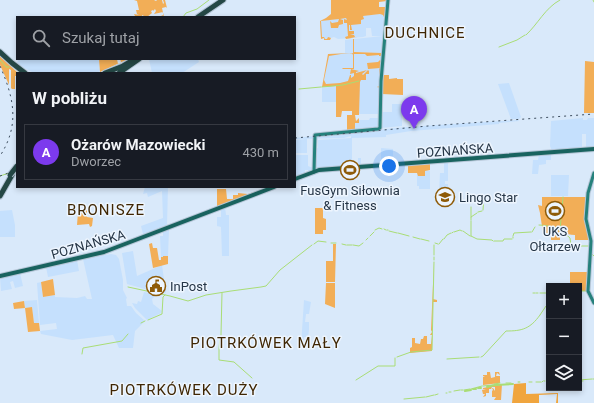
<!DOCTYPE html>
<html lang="pl">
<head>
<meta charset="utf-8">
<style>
	:root { --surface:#171b24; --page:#20242c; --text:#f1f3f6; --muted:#9ea1a6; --line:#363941; --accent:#7c3aed }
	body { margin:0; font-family:Roboto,sans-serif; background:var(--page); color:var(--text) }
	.controls { position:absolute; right:12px; bottom:12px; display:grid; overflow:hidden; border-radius:0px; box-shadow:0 2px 6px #0003 }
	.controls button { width:36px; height:36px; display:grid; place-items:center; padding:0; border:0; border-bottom:1px solid var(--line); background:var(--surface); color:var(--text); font:20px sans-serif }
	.you { position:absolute; left:389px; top:166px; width:14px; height:14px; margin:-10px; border:3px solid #fff; border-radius:50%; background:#1a73e8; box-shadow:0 0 0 6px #1a73e833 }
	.badge { display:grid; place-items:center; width:26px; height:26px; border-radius:50%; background:var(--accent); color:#fff; font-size:13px; font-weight:700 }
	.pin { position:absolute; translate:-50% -33px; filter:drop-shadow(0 1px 2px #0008) }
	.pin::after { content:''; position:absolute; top:21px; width:14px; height:12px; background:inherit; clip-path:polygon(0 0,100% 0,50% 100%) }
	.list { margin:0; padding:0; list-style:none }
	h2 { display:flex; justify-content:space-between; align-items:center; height:52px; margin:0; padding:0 16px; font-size:17px }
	h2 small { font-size:13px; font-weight:400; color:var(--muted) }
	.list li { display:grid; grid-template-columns:26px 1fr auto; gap:12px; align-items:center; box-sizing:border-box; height:56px; margin:0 8px 8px; padding:0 8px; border:1px solid var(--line); border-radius:0px }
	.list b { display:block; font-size:15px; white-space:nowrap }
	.list p { margin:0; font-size:13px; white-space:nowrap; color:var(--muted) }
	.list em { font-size:13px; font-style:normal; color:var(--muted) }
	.icon { flex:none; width:22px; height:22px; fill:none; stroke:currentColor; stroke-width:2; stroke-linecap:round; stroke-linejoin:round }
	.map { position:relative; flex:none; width:594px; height:403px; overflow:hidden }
	.search { position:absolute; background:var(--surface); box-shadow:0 2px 6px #0003; left:16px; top:16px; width:280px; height:44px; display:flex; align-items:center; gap:10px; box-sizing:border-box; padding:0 14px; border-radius:0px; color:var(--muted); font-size:15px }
	.panel { position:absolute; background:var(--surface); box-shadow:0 2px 6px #0003; left:16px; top:72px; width:280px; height:116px; border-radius:0px }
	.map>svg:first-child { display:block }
</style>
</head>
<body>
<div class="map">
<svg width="594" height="403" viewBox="0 0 594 403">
	<rect width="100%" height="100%" fill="#d9e9fa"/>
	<path fill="#c5e0fd" d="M 386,13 L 382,53 L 354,52 L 354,39 L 383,36 L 372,36 L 371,28 L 366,28 L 366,36 L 363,37 L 338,39 L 334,37 L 324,40 L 324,38 L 321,39 L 320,21 Z
		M 353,39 L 353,53 L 382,54 L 379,114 L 359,114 L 359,80 L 343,84 L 323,85 L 329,54 L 345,53 L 345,40 Z
		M 22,59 L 99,59 L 100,71 L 97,73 L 34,73 L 24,68 L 17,63 L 18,60 L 20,60 Z
		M 149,59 L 198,59 L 199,62 L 182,73 L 152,73 Z
		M 509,83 L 521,117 L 519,119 L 511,119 L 498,84 Z
		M 336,86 L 336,102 L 322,102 L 322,88 Z
		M 392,104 L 402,104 L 402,126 L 381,128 L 382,112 L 392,112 Z
		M 370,118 L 380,118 L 380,128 L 355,130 L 355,123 L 358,123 L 359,120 L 369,120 Z
		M 583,118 L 583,120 L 587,120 L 588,118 L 594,118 L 594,148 L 586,148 L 586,134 L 582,134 L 582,149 L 552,151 L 550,146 L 551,121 Z
		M 518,120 L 519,121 L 499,123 L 499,124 L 411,131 L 386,135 L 386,137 L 351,138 L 351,136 L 344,138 L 295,139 L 295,138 L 407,127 Z
		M 352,138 L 352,164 L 358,164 L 358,158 L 361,158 L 361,166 L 315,169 L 314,149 L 318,148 L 318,140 Z
		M 307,139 L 307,153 L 295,153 L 295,155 L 308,155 L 308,166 L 313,168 L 312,171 L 308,172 L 308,170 L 305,170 L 305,174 L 295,178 L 295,140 Z
		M 381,148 L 393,149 L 393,163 L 381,164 Z
		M 539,154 L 551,154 L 551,160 L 546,160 L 546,164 L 539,165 L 538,174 L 532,174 L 533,160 L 538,160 Z
		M 448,161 L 448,181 L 445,181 L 445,184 L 448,184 L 448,194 L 439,193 L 440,173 L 444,173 L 444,162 Z
		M 417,171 L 430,171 L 430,189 L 419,189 L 419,186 L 417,186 Z
		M 551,175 L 569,175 L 568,196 L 551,196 Z
		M 145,187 L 168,187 L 167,225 L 143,234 L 141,226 L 163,218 L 162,191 L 148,197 L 147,193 L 143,194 Z
		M 225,207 L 226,215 L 229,215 L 229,256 L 222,256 L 221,227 L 217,226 L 217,217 L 221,217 L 221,209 Z
		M 12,210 L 15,225 L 15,237 L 0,237 L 0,211 Z
		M 169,230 L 168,256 L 164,256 L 163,257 L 161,257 L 160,236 L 163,236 L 163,232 Z
		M 133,251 L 137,276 L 162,265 L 166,293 L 145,289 L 127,284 L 122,253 Z
		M 111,254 L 116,255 L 119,259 L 123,280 L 123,290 L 127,298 L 126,299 L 127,306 L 131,306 L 136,313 L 145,321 L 135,331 L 133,348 L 119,348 L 113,335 L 72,340 L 41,334 L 40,331 L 57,329 L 56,323 L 40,325 L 37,283 L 41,282 L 43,297 L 55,295 L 55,297 L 77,298 L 85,296 L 87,299 L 92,299 L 83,259 Z
		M 77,260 L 79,271 L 48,277 L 46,267 Z
		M 20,273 L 23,286 L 15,288 L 13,281 L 10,282 L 12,289 L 1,291 L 0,277 Z
		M 144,292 L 157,294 L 152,299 L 153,304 L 162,311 L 161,313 L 147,320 L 135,308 L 132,303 L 137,304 L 138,301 L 141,302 Z
		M 37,300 L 39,323 L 34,323 L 32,307 L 25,308 L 24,301 Z
		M 304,300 L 311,302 L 309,314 L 306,314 L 305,322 L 309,322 L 309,330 L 308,337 L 304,337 L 303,346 L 301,346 Z"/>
	<path fill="#f2ae57" d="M 134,0 L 154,0 L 156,1 L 157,0 L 162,0 L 163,4 L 164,3 L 163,0 L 165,0 L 167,8 L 166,7 L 162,8 L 164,17 L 159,17 L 163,15 L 163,12 L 154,14 L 156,11 L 155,9 L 153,11 L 153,10 L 151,11 L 152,13 L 147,17 L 143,17 L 144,16 L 142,15 L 142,17 L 135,16 L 134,14 L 139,15 L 137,14 L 136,10 L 139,10 L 137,1 Z
		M 331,0 L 387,0 L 387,1 L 379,2 L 379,7 L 386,7 L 384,17 L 383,15 L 380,14 L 363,16 L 364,19 L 361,20 L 361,24 L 351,25 L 352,30 L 350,30 L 350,25 L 349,25 L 349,31 L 354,31 L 354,34 L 350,35 L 354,35 L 355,37 L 350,38 L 358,37 L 346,39 L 345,37 L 348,36 L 347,23 L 344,23 L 344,19 L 347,20 L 346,18 L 340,19 L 343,20 L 343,24 L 339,25 L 338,28 L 331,28 L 330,21 L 332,23 L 338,22 L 339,19 L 321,21 L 322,37 L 324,37 L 325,39 L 327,39 L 328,37 L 331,38 L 330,40 L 324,40 L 324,38 L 321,39 L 320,21 L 326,18 L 331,14 Z
		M 353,39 L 354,39 L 354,52 L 382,53 L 380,88 L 377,87 L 379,86 L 379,69 L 380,68 L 368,69 L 367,63 L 378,62 L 380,60 L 381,61 L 381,56 L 379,56 L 379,55 L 367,56 L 365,54 L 354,54 L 354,69 L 343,69 L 342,68 L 353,68 L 353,55 L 343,55 L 353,55 L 352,53 L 341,54 L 329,56 L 324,80 L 326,84 L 340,83 L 348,81 L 350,75 L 351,75 L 351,78 L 354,76 L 354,73 L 350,74 L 351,69 L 359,71 L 356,72 L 356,73 L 367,70 L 362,74 L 363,75 L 368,70 L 369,71 L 369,74 L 366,74 L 366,80 L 361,80 L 360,82 L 359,115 L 355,115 L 356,121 L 359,118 L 359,123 L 355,123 L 355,130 L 347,131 L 347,115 L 352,115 L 352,111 L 342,111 L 341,117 L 336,117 L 336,86 L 322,87 L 328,54 L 353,53 Z
		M 0,56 L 18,73 L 17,73 L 17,76 L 15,76 L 15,89 L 12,89 L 11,88 L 11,70 L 9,69 L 9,85 L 0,65 Z
		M 99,59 L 117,59 L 118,64 L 121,62 L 120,59 L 128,59 L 100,72 Z
		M 585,61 L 594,62 L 594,113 L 584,113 Z
		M 383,75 L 389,75 L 389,79 L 397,78 L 397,79 L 403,79 L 403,95 L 382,94 Z
		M 430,163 L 430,170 L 425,171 L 425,176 L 418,176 L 417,173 L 408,173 L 408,165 Z
		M 217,189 L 226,189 L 227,199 L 233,199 L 233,195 L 238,195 L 238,193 L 248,194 L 263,189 L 217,207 Z
		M 542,197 L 587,197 L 586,220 L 590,240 L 575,240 L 575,235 C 570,235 565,233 560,233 L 560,240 L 551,240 L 551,233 L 543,233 L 540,213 L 538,205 L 542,206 Z
		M 315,208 L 323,208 L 323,218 L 326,219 L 326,230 L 323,230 L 323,234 L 315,234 Z
		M 82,210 L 87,210 L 87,217 L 93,218 L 92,226 L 90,227 L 89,224 L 77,225 L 78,212 L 81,212 Z
		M 152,243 L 153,248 L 157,248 L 159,260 L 161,260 L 161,257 L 163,257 L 163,256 L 168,256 L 168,264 L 153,268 L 149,244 Z
		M 333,244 L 336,244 L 335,282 L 326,282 L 326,261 L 333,261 Z
		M 434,261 L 433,299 L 437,300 L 437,302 L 433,302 L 432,351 L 410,353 L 410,348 L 412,347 L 412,338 L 415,338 L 415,343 L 420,344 L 421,339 L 423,339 L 424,336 L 427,336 L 427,344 L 431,344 L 432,335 L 430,335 L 432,332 L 431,330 Z
		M 570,272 L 589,272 L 588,291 L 579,291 L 579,283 L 570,284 Z
		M 53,279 L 55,295 L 43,297 L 41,282 Z
		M 326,283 L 335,283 L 335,308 L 325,304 Z
		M 24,301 L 25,308 L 32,307 L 34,323 L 39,323 L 40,331 L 28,332 L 25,308 L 14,309 L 13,303 Z
		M 487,372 L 490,372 L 491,378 L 495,377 L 495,372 L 499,372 L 500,375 L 497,373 L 496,376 L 500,376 L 500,383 L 483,385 L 483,377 L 485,376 L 483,376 L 483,375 L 487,375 Z
		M 502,384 L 501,400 L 494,400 L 496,397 L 492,397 L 492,391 L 493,390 L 492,388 L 493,388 L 495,391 L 495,387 L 492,387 L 491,389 L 489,389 L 489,393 L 486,393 L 486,396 L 483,397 L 485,394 L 483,394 L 482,390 L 486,389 L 483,389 L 483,388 Z"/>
	<path fill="#f0a53e" d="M 526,383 L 526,394 L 558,393 L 558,403 L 556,403 L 557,394 L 539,395 L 539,403 L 512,403 L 514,384 Z"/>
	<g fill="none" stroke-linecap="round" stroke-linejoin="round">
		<path stroke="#a9dd75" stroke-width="1" d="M 593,0 L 594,2
			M 183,17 L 186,13 L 197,9 L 209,0
			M 526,35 C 538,24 545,8 560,0
			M 499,47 L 517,40 L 525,35
			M 0,60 L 6,67 L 9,67
			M 322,87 L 343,85 L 359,81
			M 299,89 L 321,87
			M 0,176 L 9,173
			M 483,210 L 484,197
			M 478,212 L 482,211
			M 471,217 L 471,207
			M 471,220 L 471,217 L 477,213
			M 539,225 C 550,225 562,230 570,238 L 571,246 L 589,246
			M 384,229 L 386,230
			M 375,230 L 379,228 L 382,229
			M 387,230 L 388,230
			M 560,230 L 563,197
			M 389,231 L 397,233
			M 463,231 L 470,236
			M 454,232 L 460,230 L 462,231
			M 532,232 L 535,227
			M 398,233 L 409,236
			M 452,233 L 453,232
			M 370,236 L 374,232
			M 471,236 L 477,239 L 492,240 L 493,241
			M 471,236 L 471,221
			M 513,236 L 514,233 L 531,232
			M 413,237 L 420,239
			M 513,237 L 513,238
			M 421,239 L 429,241
			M 444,239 L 447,235 L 451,233
			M 366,240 L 368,238
			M 494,241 L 503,241 L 504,239 L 512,239
			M 331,243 L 336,243
			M 435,243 L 438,244
			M 314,244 L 318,241 L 326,242
			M 342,244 L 346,245
			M 439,244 L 443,239
			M 347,245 L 352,245
			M 353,245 L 359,246 L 363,243
			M 591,253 L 594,256
			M 434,255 L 434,245
			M 434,260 L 434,257
			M 128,287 L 170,296 L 188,301 L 206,295 L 231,291 L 261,287 L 266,286 L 280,270 L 312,245
			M 579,291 L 587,291
			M 533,293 L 535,293
			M 536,293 L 538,293
			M 540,293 L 549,293
			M 540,315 L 546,306 L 549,304
			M 148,320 L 162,314 L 163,297 L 165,295
			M 141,323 L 145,321
			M 221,335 L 222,293
			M 220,337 L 219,349 L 219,360 L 234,362 L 252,378
			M 82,354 L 83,348 L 122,341 L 128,334
			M 397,357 L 411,352 L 432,350 L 434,262
			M 481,357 L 483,356 L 506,331 C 522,331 530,329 540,315
			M 447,359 L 479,357
			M 593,379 L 594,379
			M 356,380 L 378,366 L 395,366 L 395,358
			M 579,380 L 592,379
			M 544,381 L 545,381
			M 547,381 L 549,381
			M 581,381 L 583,381
			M 518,382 L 519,382
			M 519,382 L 520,382
			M 529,382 L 532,382
			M 536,382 L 541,382
			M 542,382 L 543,381
			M 506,383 L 511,383
			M 494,384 L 500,383
			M 483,386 L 493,385
			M 471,389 L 482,386
			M 461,390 L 463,390
			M 464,390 L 470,389
			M 454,391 L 460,390
			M 449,392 L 451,392
			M 446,393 L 447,393
			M 435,395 L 438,394
			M 426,397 L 434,395
			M 404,399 L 425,397"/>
		<path stroke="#a9dd75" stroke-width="2" d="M 496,385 L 513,384
			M 487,387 L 495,385
			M 478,388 L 481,388
			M 473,389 L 476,389
			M 465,391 L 471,390"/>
		<defs>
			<path id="secondary" d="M 314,172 L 315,135 L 378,129 L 380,128 L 381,81 L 388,0
				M 594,173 L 588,193 L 586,219 L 591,241 L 588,291 L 594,303"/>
			<path id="primary" d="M 295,179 L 319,170 L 594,149
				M 0,276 L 104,252 L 274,187"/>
			<path id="motorway" d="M 198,17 L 223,0
				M 0,52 L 12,63 L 25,73
				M 105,73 L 123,66 L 135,59
				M 119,73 L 139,59
				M 0,196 L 12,175"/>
		</defs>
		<use href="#secondary" stroke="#b5c5d6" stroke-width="5"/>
		<use href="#primary" stroke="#b5c5d6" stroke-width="6"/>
		<use href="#motorway" stroke="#b5c5d6" stroke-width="7"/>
		<use href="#secondary" stroke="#25817c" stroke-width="3"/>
		<use href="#primary" stroke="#19635f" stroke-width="4"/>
		<use href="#motorway" stroke="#244745" stroke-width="5"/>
		<path stroke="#3d4d5e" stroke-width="1" stroke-dasharray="2 4" stroke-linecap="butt" d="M 0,66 C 14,98 20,125 0,156
			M 295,138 L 428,126 L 594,114
			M 0,176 L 17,170"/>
		<defs>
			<path id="motorway-bridge" d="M 10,175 L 17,166"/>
		</defs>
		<use href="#motorway-bridge" stroke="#b5c5d6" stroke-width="7" stroke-linecap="butt"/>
		<use href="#motorway-bridge" stroke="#244745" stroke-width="5"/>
	</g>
	<defs>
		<symbol id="stadium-ring" viewBox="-11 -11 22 22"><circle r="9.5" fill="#edf5fe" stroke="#8e5b08" stroke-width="1.5"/><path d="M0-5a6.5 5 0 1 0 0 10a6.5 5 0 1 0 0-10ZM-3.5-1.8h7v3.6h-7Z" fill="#8e5b08"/></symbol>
		<symbol id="university-ring" viewBox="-11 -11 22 22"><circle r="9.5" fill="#edf5fe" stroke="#8e5b08" stroke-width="1.5"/><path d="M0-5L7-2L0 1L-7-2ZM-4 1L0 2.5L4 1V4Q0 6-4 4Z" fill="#8e5b08"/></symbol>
		<symbol id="civic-ring" viewBox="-11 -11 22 22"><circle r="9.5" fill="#edf5fe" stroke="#8e5b08" stroke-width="1.5"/><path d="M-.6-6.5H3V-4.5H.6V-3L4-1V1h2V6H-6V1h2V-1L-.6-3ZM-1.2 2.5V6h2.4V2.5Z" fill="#8e5b08"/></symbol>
	</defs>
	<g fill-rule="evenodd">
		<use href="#stadium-ring" x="339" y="159" width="22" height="22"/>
		<use href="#university-ring" x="434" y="186" width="22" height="22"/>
		<use href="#stadium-ring" x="544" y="200" width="22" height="22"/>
		<use href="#civic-ring" x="145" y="275" width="22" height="22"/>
	</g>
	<g text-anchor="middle" stroke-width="3" stroke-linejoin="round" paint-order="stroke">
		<g font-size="13" fill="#253546" stroke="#edf5fe">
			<text transform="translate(455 150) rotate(-4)" y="5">POZNAŃSKA</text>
			<text transform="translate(88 244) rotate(-16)" y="5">POZNAŃSKA</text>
		</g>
		<g font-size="13" fill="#253546" stroke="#edf5fe">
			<text x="350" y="195">FusGym Siłownia<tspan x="350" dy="15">&amp; Fitness</tspan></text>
			<text x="459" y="202" text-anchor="start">Lingo Star</text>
			<text x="555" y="236">UKS<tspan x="555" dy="15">Ołtarzew</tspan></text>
			<text x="170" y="291" text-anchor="start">InPost</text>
		</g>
		<g font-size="15" letter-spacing="1" fill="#3f2603" stroke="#edf5fe">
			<text x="425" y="38">DUCHNICE</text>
			<text x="106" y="215">BRONISZE</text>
			<text x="266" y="348">PIOTRKÓWEK MAŁY</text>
			<text x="184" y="395">PIOTRKÓWEK DUŻY</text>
		</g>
	</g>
</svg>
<div class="controls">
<button>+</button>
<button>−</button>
<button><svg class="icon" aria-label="layers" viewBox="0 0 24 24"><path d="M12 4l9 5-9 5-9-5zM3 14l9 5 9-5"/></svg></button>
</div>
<div class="you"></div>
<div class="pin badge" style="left:414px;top:129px">A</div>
<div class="search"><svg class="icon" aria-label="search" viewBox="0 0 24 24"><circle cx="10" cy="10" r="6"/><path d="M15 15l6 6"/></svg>Szukaj tutaj</div>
<section class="panel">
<h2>W pobliżu<small></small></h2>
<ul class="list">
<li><span class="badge">A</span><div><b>Ożarów Mazowiecki</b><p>Dworzec</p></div><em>430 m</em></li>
</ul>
</section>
</div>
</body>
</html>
